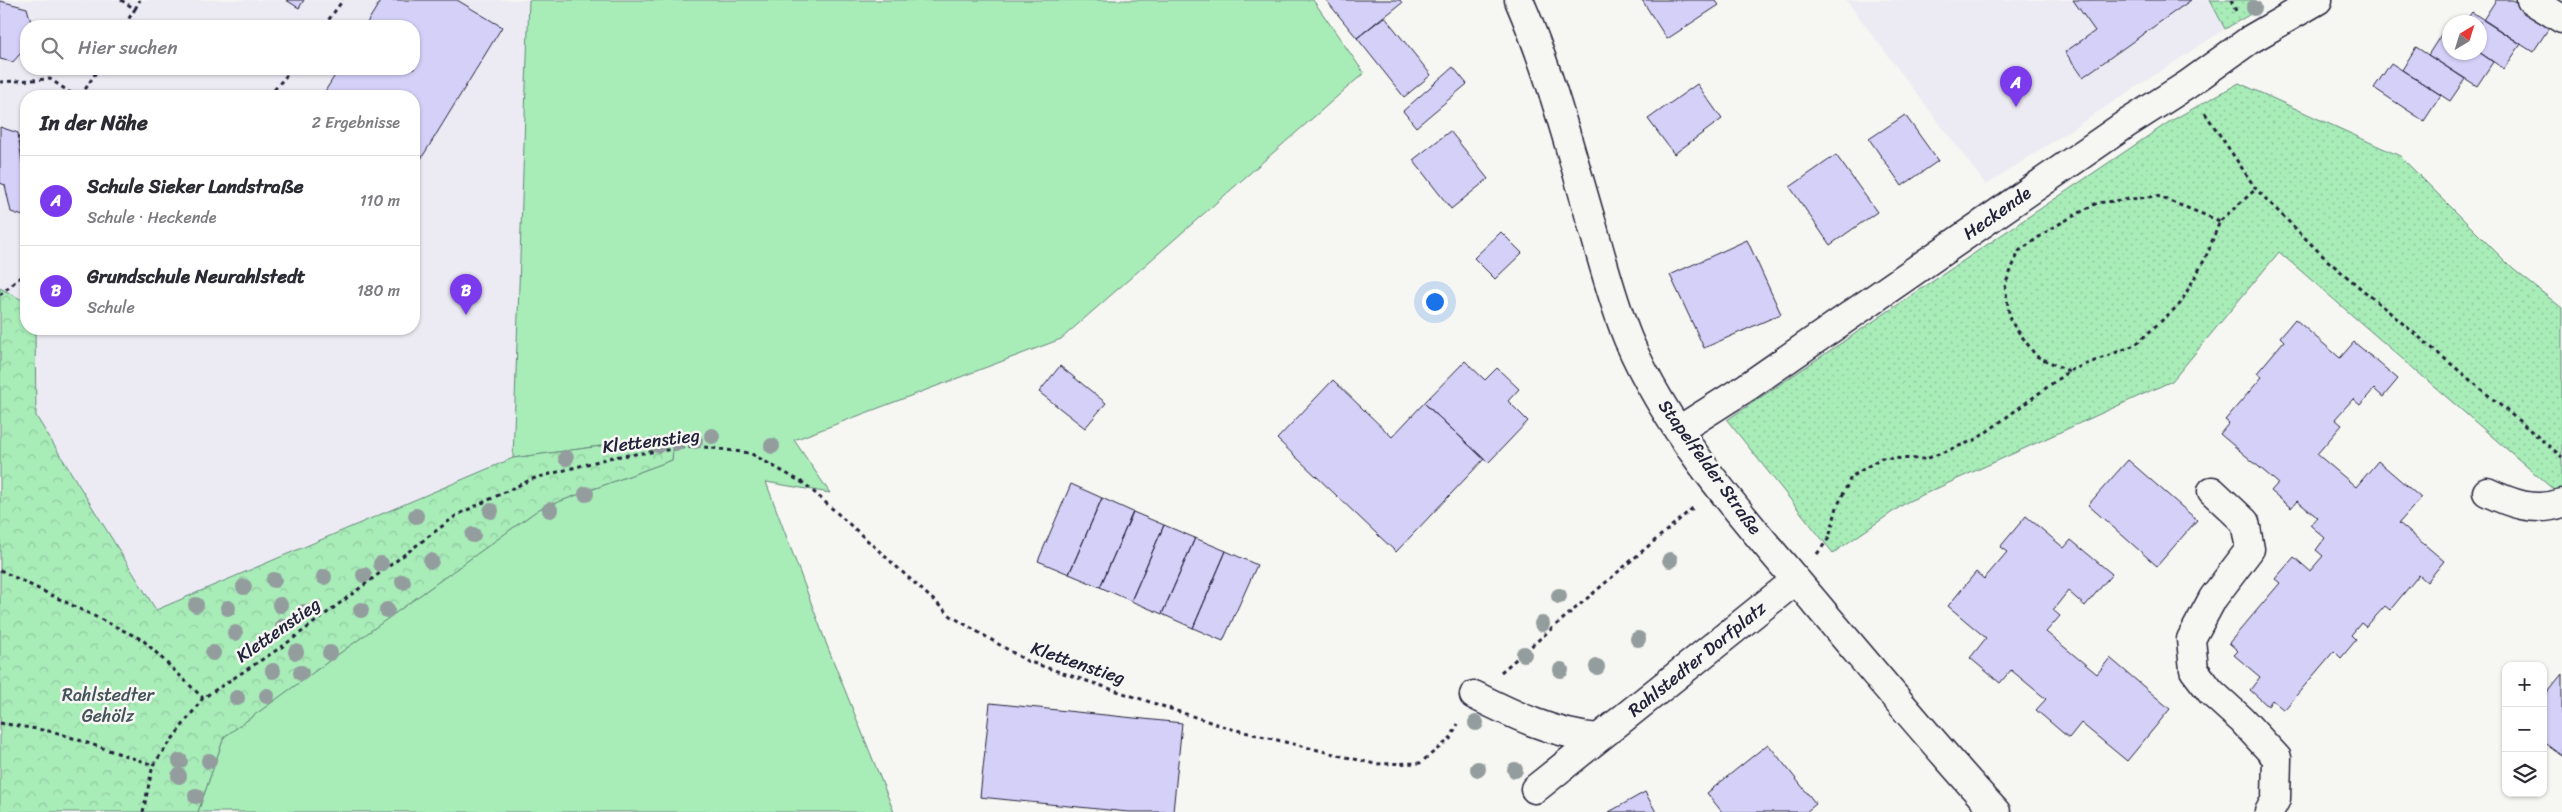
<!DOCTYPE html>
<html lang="de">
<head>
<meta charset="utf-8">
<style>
	:root { --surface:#fff; --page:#f7f7f7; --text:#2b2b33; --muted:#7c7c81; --line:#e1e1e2; --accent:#7c3aed }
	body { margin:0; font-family:Sriracha,sans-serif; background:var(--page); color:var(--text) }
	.controls { position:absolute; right:15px; bottom:15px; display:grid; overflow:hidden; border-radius:10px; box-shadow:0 1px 4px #0004 }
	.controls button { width:45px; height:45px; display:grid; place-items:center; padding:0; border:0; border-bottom:1px solid var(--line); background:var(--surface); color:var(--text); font:25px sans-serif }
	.compass { position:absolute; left:2442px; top:15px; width:45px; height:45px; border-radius:50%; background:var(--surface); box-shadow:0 1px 4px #0004; rotate:38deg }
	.you { position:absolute; left:1434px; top:301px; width:18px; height:18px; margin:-12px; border:4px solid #fff; border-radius:50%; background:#1a73e8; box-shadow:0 0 0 8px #1a73e833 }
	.badge { display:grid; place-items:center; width:32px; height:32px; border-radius:50%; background:var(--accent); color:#fff; font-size:16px; font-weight:700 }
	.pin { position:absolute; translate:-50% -41px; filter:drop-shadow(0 1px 2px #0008) }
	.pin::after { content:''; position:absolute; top:26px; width:18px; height:15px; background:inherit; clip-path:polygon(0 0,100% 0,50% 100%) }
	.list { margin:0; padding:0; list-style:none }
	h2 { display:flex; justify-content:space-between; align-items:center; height:65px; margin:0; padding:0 20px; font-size:21px }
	h2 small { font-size:16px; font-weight:400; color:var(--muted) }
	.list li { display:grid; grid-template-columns:32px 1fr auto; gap:15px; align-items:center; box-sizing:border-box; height:90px; padding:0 20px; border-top:1px solid var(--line) }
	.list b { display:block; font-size:19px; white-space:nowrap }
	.list p { margin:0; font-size:16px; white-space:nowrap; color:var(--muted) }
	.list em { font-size:16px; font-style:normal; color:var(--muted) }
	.icon { flex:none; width:28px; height:28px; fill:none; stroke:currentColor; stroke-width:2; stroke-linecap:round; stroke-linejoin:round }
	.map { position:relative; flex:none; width:2562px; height:812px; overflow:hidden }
	.search { position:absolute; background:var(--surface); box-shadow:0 1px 4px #0004; left:20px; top:20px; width:400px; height:55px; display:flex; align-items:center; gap:12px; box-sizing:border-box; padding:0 18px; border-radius:20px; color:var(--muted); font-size:19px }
	.panel { position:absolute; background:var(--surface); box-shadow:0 1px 4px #0004; left:20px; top:90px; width:400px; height:245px; border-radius:20px }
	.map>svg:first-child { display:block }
</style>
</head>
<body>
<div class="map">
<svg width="2562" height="812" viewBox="0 0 2562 812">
	<defs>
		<pattern id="forest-crowns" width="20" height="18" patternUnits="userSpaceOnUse" patternTransform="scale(1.25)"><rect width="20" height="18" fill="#a8ecb8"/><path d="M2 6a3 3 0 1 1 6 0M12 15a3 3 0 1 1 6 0" fill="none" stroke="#90ca9f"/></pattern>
		<pattern id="park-dots" width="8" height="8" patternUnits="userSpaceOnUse" patternTransform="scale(1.25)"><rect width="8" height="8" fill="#a8ecb8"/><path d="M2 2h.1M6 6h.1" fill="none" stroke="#90ca9f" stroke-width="1.8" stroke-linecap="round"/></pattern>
	</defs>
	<rect width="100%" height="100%" fill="#f6f6f2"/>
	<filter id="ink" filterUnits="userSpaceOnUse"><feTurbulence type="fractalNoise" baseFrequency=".02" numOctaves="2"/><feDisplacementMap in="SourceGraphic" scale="10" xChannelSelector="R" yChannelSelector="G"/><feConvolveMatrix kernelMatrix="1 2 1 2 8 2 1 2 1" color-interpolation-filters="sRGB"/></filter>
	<g filter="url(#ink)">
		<path fill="#ecebf4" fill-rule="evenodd" d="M 0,0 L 529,0 L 513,458 L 156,610 L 36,416 L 35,329 L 414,329 L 414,96 L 26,96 L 26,302 L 0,288 ZM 26,26 L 414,26 L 414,69 L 26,69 Z
			M 1846,0 L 2210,0 L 2225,29 L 1986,185 Z"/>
		<path fill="#a8ecb8" stroke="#65877a" d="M 529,0 L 1313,0 L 1364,73 L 1061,339 L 794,440 L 830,493 L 766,482 L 828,648 L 894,812 L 198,812 L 224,737 L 539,509 L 672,460 L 674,436 L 513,458 Z"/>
		<path fill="url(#forest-crowns)" stroke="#65877a" d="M 0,288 L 26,302 L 26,329 L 35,329 L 36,416 L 156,610 L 513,458 L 674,436 L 672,460 L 539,509 L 224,737 L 198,812 L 0,812 Z"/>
		<path fill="url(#park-dots)" stroke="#65877a" d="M 2210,0 L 2255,0 L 2259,9 L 2225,29 Z
			M 2239,83 L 2400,156 L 2513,269 L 2562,308 L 2562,497 L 2279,252 L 2172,381 L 1907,502 L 1833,553 L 1727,420 L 2169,122 Z"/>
		<path fill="#d5d0f8" stroke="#22223b" d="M 286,0 L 304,0 L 299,8 Z
			M 381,0 L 457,0 L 502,27 L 421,159 L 414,155 L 414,96 L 322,96 L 339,69 L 414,69 L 414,26 L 365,26 Z
			M 1326,0 L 1400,0 L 1402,3 L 1357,38 Z
			M 1642,0 L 1715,0 L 1719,5 L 1667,39 Z
			M 2073,0 L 2191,0 L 2083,77 L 2065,52 L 2095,31 Z
			M 2496,0 L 2513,0 L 2551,25 L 2533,52 L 2483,20 Z
			M 0,1 L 27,8 L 32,26 L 26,26 L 26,47 L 13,62 L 0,59 Z
			M 2472,12 L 2521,44 L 2504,69 L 2479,52 L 2480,22 L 2465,22 Z
			M 1384,16 L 1431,75 L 1404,97 L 1357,38 Z
			M 2444,30 L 2450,33 L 2450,52 L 2479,52 L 2493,62 L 2477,86 L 2428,55 Z
			M 2416,47 L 2465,79 L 2450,101 L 2402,70 Z
			M 2391,63 L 2441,95 L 2424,121 L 2374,88 Z
			M 1453,67 L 1467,84 L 1416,127 L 1403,111 Z
			M 1697,84 L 1722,119 L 1674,154 L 1648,119 Z
			M 1905,115 L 1938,161 L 1902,186 L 1869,139 Z
			M 0,127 L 18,133 L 22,163 L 26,164 L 26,217 L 11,212 L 5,185 L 0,183 Z
			M 1450,131 L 1488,179 L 1451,209 L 1413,160 Z
			M 1836,155 L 1877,212 L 1830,245 L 1790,187 Z
			M 1501,232 L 1522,253 L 1495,279 L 1474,258 Z
			M 1747,240 L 1781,314 L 1704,348 L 1670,275 Z
			M 2295,319 L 2340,358 L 2354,342 L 2398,379 L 2383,397 L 2374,389 L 2360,405 L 2353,399 L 2335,419 L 2342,425 L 2317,454 L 2356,487 L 2378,461 L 2421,498 L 2399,523 L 2444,561 L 2427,582 L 2419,575 L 2390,610 L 2385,606 L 2366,627 L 2361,623 L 2351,635 L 2356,640 L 2341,658 L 2334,651 L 2284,710 L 2272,700 L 2268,706 L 2250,690 L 2260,677 L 2234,655 L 2238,651 L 2229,643 L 2280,583 L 2275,579 L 2294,557 L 2310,571 L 2323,556 L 2316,550 L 2325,538 L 2310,525 L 2317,517 L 2297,501 L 2291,508 L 2271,491 L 2278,483 L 2220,434 L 2229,423 L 2225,420 L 2262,377 L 2257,373 L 2284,341 L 2280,337 Z
			M 1465,361 L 1485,380 L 1497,368 L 1519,389 L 1508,401 L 1528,421 L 1488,463 L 1424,403 Z
			M 1060,366 L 1106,403 L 1085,428 L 1039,392 Z
			M 1333,380 L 1392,437 L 1424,403 L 1484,459 L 1396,552 L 1277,439 Z
			M 2128,460 L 2197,520 L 2157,566 L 2088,505 Z
			M 1071,484 L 1102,498 L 1069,574 L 1038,561 Z
			M 1102,498 L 1133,512 L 1100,587 L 1069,574 Z
			M 1133,512 L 1164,525 L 1131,601 L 1100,587 Z
			M 2026,516 L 2064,548 L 2071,540 L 2112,574 L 2085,606 L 2068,591 L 2053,610 L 2060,616 L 2046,632 L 2097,674 L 2110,658 L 2170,709 L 2127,761 L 2081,723 L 2069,738 L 2036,710 L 2046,699 L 2011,670 L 2000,683 L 1970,658 L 1986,638 L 1948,606 L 1976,572 L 1984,579 L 2007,552 L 2000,547 Z
			M 1164,525 L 1195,538 L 1162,614 L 1131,601 Z
			M 1195,538 L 1226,551 L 1193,628 L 1162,614 Z
			M 1226,551 L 1257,565 L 1223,641 L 1193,628 Z
			M 2562,674 L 2562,756 L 2543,742 L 2543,697 Z
			M 990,703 L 1182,723 L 1173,812 L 1128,812 L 980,797 Z
			M 1768,744 L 1816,804 L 1806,812 L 1722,812 L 1707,793 Z
			M 1645,792 L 1656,812 L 1609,812 Z"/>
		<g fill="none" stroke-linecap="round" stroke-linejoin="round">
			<defs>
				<path id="minor" d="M 1519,0 C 1550,72 1570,149 1592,224 C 1603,263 1613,302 1628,339 C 1672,442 1752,527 1823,612 C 1880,679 1936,747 1996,812
					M 2531,0 L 2562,19
					M 1679,430 L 1747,387 L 2126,124 L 2187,85 L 2251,39 L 2318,0
					M 2212,491 L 2245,522 L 2250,549 L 2213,598 L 2191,639 L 2194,670 L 2211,692 L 2242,720 L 2277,758 L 2276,799 L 2269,812
					M 2487,492 C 2510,503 2535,513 2562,503
					M 1474,695 C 1514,715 1553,734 1598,738
					M 1535,789 L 1796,580"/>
			</defs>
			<use href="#minor" stroke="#22223b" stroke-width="31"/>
			<path stroke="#22223b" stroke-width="3" stroke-dasharray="4 4" stroke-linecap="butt" d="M 121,0 L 135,9 L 124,26
				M 2231,0 L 2236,11
				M 135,9 L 140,0
				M 324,26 L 343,0
				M 0,82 L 50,79 L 75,96
				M 81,96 L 98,69
				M 269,96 L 292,69
				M 2205,113 L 2256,189 L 2327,260 L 2562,457
				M 21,148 L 26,146
				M 0,295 L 26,272
				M 2069,371 L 2036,356 L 2010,320 L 2005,285 L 2019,251 L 2052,228 L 2097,203 L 2157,196 L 2220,221
				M 1817,554 L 1829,538 L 1837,507 L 1851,477 L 1881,458 L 1926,459 L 1977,439 L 2069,371 L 2135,345 L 2180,304 L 2205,259 L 2220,221 L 2256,189
				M 0,570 L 143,640 L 203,698
				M 1501,672 L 1694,507
				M 0,723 L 55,732 L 153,765
				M 143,812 L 153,765 L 203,698 L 283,646 L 457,515 L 532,479 L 613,457 L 696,446 L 750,453 L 805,484 L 951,616 L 1027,661 L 1228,728 L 1375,764 L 1420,763 L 1450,739 L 1458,724"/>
			<use href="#minor" stroke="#f6f6f2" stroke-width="28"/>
		</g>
		<g fill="#949d9e">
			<circle cx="2254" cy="8" r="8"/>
			<circle cx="712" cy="436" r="8"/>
			<circle cx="695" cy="441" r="8"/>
			<circle cx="677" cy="443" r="8"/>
			<circle cx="658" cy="445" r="8"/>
			<circle cx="772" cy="446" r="8"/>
			<circle cx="566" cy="458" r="8"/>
			<circle cx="586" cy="494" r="8"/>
			<circle cx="550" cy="510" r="8"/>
			<circle cx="491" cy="511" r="8"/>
			<circle cx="416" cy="516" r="8"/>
			<circle cx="473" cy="535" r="8"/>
			<circle cx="1670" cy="560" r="8"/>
			<circle cx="431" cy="561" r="8"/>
			<circle cx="381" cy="564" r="8"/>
			<circle cx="364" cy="575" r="8"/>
			<circle cx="324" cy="577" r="8"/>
			<circle cx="274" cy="580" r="8"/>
			<circle cx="403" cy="582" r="8"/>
			<circle cx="244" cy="587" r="8"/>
			<circle cx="1559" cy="596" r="8"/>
			<circle cx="196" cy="605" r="8"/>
			<circle cx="280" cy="605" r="8"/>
			<circle cx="228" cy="608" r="8"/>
			<circle cx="361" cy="610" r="8"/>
			<circle cx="387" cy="610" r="8"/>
			<circle cx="304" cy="612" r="8"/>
			<circle cx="1542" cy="624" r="8"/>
			<circle cx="283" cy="626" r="8"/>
			<circle cx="235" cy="633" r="8"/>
			<circle cx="1638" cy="639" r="8"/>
			<circle cx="296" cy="652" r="8"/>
			<circle cx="213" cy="653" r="8"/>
			<circle cx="330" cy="653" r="8"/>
			<circle cx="1524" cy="654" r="8"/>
			<circle cx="1597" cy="667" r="8"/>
			<circle cx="1561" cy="670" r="8"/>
			<circle cx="273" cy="671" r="8"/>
			<circle cx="301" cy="673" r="8"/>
			<circle cx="267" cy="696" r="8"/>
			<circle cx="237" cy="698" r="8"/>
			<circle cx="1476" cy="723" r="8"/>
			<circle cx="180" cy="761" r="8"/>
			<circle cx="209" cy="761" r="8"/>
			<circle cx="1478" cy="769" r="8"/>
			<circle cx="1515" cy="770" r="8"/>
			<circle cx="179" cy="776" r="8"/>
			<circle cx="196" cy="796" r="8"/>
		</g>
	</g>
	<g text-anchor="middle" stroke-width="5" stroke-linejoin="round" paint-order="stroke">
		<g font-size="18" fill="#22223b" stroke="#f6f6f2">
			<text transform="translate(1997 213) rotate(-35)" y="6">Heckende</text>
			<text transform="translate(651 441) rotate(-7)" y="6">Klettenstieg</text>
			<text transform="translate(1710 467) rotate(54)" y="6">Stapelfelder Straße</text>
			<text transform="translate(278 630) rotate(-35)" y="6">Klettenstieg</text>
			<text transform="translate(1697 659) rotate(-39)" y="6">Rahlstedter Dorfplatz</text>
			<text transform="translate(1078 663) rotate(19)" y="6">Klettenstieg</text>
		</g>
		<g font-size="18" fill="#44545a" stroke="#f6f6f2">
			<text x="108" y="701">Rahlstedter<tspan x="108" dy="21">Gehölz</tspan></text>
		</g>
	</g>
</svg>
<div class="controls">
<button>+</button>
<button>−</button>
<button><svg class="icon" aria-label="layers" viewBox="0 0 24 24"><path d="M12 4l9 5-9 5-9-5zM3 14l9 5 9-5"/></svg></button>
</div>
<svg class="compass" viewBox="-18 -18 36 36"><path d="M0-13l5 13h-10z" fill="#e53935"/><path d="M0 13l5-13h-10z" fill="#7c7c81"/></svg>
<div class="you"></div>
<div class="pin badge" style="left:2016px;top:107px">A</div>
<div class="pin badge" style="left:466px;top:315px">B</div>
<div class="search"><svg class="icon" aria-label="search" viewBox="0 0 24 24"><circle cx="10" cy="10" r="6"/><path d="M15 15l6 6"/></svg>Hier suchen</div>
<section class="panel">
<h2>In der Nähe<small>2 Ergebnisse</small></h2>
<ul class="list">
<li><span class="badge">A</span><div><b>Schule Sieker Landstraße</b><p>Schule · Heckende</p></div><em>110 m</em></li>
<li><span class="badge">B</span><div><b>Grundschule Neurahlstedt</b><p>Schule</p></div><em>180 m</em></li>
</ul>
</section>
</div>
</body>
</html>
